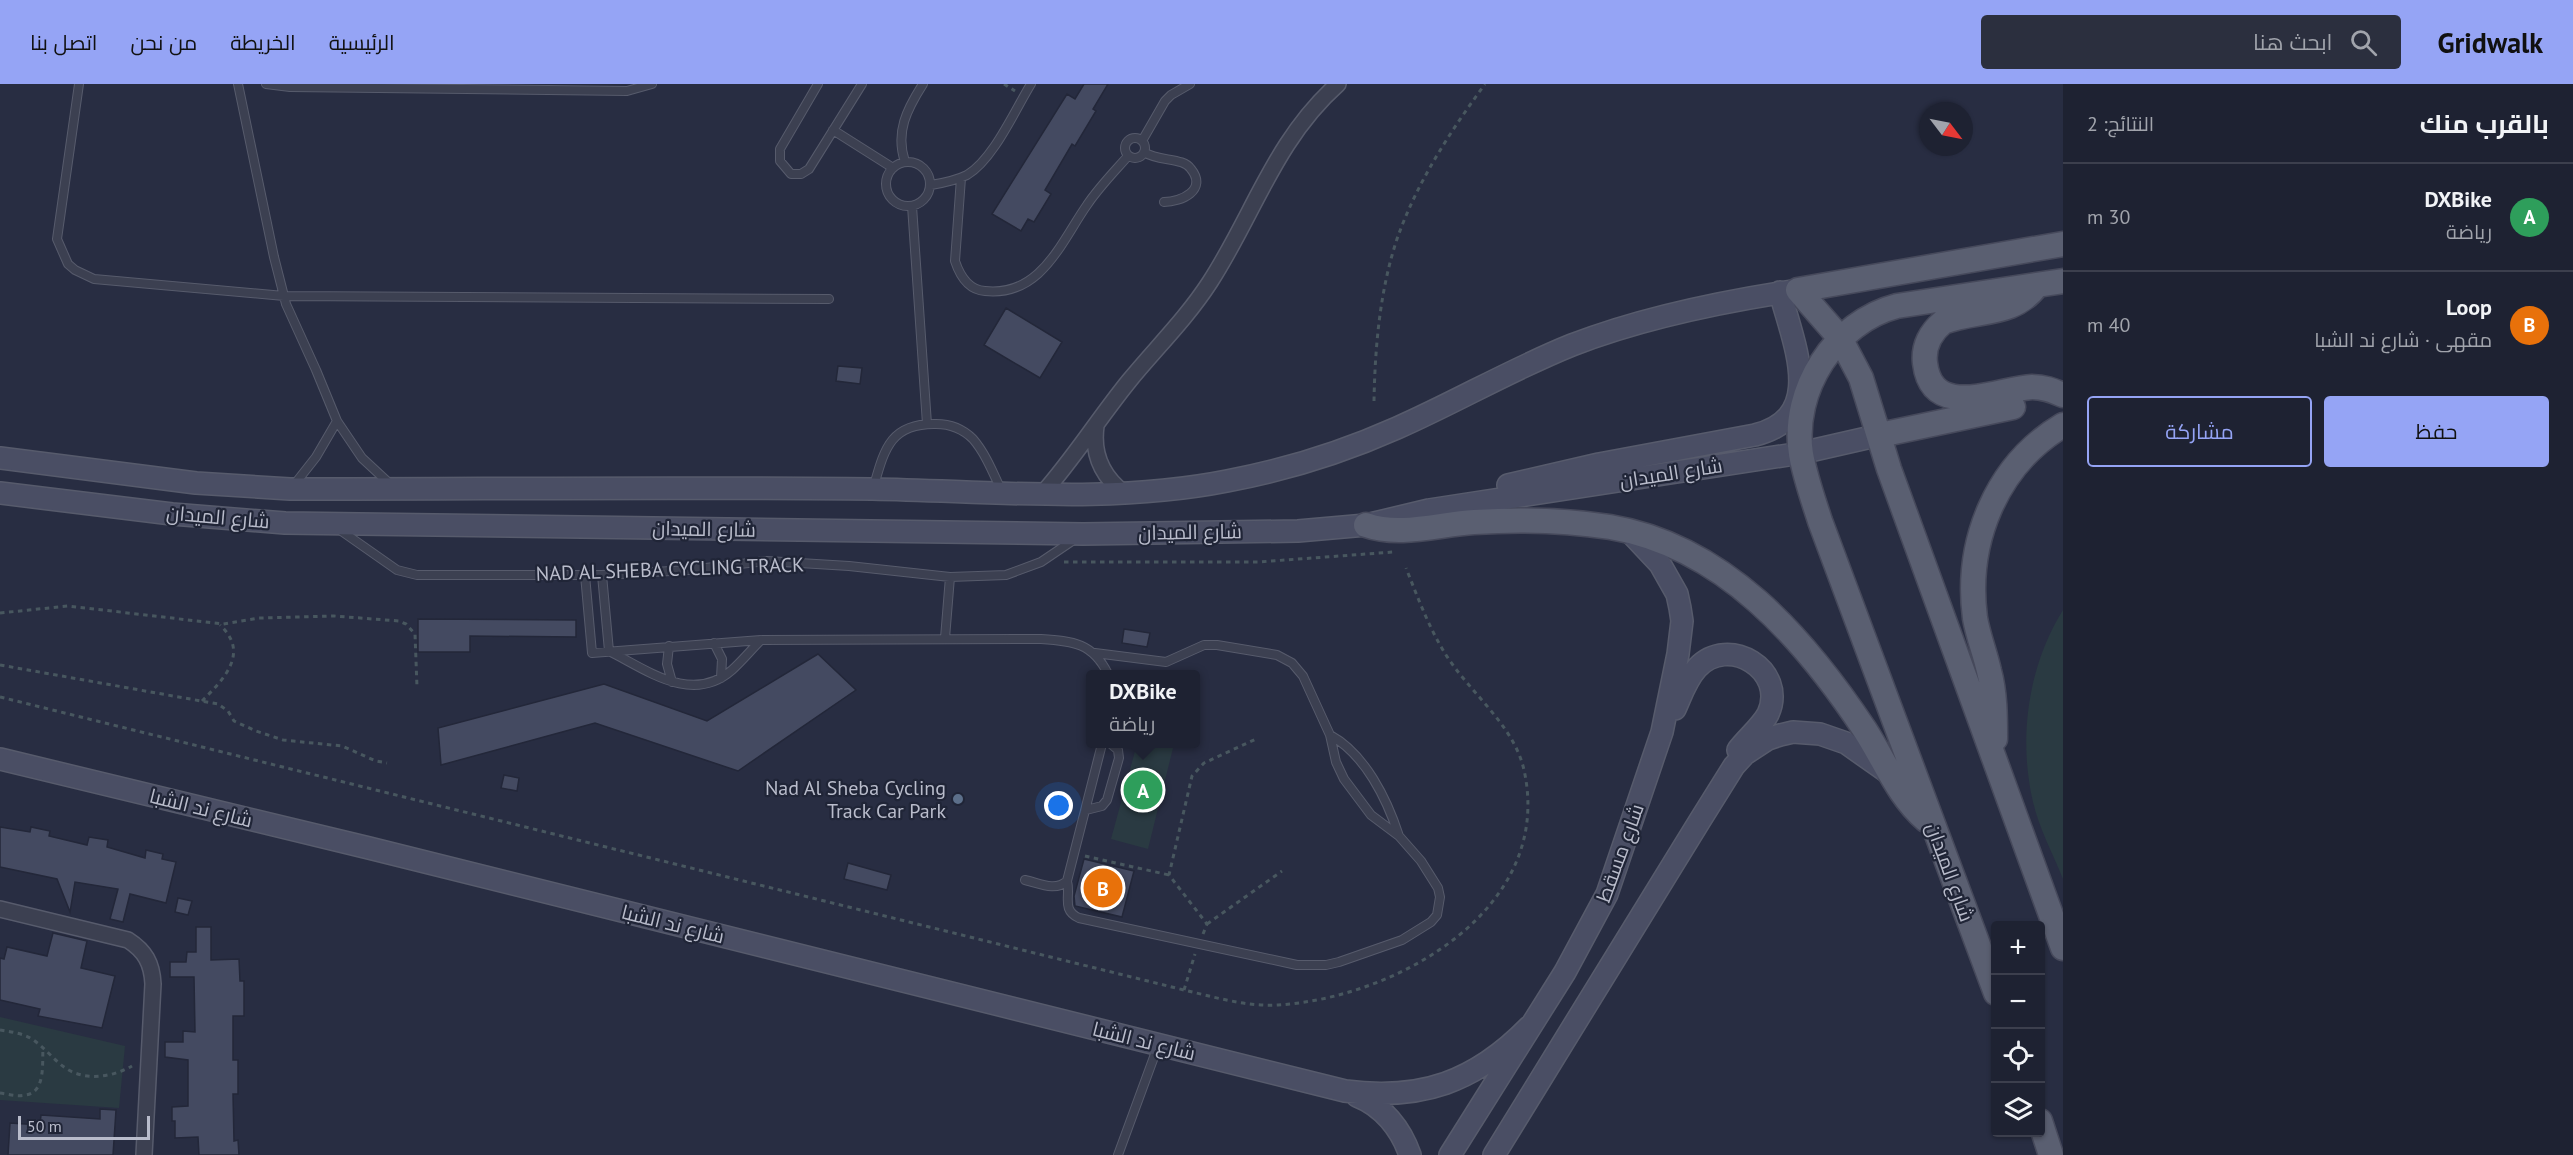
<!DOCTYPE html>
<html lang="ar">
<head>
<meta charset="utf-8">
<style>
	:root { --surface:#1e2232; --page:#2b2f3e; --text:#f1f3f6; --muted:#a1a4ac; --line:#3c3f4d; --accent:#95a4f5 }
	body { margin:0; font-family:"PT Sans",Cairo,sans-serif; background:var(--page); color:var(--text); direction:rtl }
	.controls { position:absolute; right:18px; bottom:18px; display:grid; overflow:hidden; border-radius:6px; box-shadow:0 2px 4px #0004 }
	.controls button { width:54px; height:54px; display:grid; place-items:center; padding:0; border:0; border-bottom:2px solid var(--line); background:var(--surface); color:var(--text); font:30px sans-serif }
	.compass { position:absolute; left:1919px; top:18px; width:54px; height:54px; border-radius:50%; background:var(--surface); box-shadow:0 2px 4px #0004; rotate:122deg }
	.scale { position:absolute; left:18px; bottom:15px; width:132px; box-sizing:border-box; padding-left:6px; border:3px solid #b9bccb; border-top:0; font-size:16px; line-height:21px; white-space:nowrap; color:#b9bccb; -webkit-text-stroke:4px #202537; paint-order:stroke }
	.you { position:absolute; left:1059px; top:722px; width:21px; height:21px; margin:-15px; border:4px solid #fff; border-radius:50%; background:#1a73e8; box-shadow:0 0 0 9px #1a73e833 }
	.badge { display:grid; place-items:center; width:39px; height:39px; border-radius:50%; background:var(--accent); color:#fff; font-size:20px; font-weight:700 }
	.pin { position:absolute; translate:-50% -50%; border:3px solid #fff; box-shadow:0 2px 6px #0006 }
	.popup { position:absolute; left:1086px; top:586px; width:114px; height:78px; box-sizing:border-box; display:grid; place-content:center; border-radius:6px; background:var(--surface); filter:drop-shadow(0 2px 4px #0005); font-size:20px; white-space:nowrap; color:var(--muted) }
	.popup b { font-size:22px; color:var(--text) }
	.popup::after { content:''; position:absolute; left:50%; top:100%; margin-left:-12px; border:12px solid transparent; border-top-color:var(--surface) }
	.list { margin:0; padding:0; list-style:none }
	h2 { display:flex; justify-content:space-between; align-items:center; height:78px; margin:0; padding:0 24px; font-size:26px }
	h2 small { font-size:20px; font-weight:400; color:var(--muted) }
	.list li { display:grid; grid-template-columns:39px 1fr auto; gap:18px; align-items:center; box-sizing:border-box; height:108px; padding:0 24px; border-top:2px solid var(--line) }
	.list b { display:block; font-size:22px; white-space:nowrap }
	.list p { margin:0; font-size:20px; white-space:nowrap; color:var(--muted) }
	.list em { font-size:20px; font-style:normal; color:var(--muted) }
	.actions { display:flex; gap:12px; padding:18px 24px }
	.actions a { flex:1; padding:14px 0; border:2px solid var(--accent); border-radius:6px; text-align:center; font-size:21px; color:var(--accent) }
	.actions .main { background:var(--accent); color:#111 }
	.icon { flex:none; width:33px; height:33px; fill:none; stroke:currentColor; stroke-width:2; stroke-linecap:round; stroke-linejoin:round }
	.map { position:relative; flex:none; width:2063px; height:1071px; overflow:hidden; direction:ltr }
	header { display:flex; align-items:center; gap:36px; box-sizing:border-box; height:84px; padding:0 30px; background:var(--accent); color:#111 }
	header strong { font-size:28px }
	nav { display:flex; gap:33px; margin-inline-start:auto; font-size:21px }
	.search { width:420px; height:54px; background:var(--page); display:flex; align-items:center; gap:15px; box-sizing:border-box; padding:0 21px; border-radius:6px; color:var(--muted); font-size:22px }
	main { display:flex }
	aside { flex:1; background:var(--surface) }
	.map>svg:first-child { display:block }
</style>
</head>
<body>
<header>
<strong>Gridwalk</strong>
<div class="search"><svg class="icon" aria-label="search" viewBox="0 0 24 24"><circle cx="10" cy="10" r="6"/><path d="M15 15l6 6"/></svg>ابحث هنا</div>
<nav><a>الرئيسية</a><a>الخريطة</a><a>من نحن</a><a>اتصل بنا</a></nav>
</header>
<main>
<aside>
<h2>بالقرب منك<small>النتائج: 2</small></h2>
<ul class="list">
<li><span class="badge" style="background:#2e9e5b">A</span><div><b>DXBike</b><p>رياضة</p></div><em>30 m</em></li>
<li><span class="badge" style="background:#e8710a">B</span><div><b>Loop</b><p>مقهى · شارع ند الشبا</p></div><em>40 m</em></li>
</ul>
<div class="actions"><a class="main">حفظ</a><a>مشاركة</a></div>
</aside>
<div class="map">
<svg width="2063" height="1071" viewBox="0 0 2063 1071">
	<rect width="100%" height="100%" fill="#282d42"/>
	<path fill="#2a3a42" d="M 2063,526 L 2063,795 C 2053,770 2039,744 2033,718 C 2018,654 2028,582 2063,526 Z
		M 1137,660 L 1174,660 L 1148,765 L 1111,755 Z
		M 0,933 L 125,962 L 119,1024 L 0,1016 Z"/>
	<path fill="#444a61" stroke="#232739" stroke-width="1.5" d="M 1084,0 L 1108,0 L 1093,25 L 1096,27 L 1075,62 L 1072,60 L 1045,106 L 1051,110 L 1034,138 L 1028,135 L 1021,147 L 992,130 L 1067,10 L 1075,15 Z
		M 1006,224 L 1062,258 L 1040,294 L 984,261 Z
		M 838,282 L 862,284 L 860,300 L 836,297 Z
		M 418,535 L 576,536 L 576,553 L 470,552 L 470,568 L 418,568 Z
		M 1124,545 L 1150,549 L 1147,563 L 1122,559 Z
		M 818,570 L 856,606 L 738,687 L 595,639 L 441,681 L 438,644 L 604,600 L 707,637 Z
		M 504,691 L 519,694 L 517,707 L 501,704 Z
		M 0,743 L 30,748 L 31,743 L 50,747 L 49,752 L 87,761 L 89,753 L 108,756 L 107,763 L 145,774 L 146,766 L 163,770 L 162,775 L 176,778 L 166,819 L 130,810 L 123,838 L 110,835 L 118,805 L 75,798 L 70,828 L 57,795 L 0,783 Z
		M 1084,775 L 1134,787 L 1122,833 L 1075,822 L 1074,812 Z
		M 848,779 L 891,791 L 887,806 L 844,795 Z
		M 178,814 L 192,817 L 188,831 L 175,828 Z
		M 196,843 L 211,843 L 211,876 L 239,875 L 240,897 L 244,897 L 244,932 L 233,932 L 233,976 L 238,976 L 238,1010 L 233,1010 L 234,1057 L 238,1056 L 239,1071 L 199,1071 L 198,1053 L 175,1054 L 175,1037 L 172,1037 L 172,1023 L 188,1022 L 188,976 L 165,973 L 165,958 L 183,958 L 183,947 L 195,948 L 194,893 L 170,893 L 170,878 L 186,878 L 187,868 L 196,868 Z
		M 53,849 L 87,857 L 81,884 L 115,892 L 102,944 L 38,932 L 40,925 L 0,916 L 0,874 L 4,875 L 7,863 L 47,872 Z
		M 100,1025 L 116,1026 L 113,1071 L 8,1071 L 10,1039 L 40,1041 L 41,1031 L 100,1035 Z"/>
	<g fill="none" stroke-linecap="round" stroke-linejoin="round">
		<defs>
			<path id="lane" d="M 79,0 L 57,155 L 68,180 L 75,186 L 94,195 L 284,212 L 829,215
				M 238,0 L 274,173 L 286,220 L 316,286 L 337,337 L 362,374 L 390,400
				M 266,0 L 290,3 L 627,7 L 652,0
				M 818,0 L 780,65 L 780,77 L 791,90 L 801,90 L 809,85 L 862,0
				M 833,46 L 893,84
				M1125 64a10 10 0 1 1 20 0a10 10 0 1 1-20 0Z
				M 1142,57 L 1165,17 L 1171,11 L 1190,0
				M 1144,68 C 1159,78 1183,73 1191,85 C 1208,106 1181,118 1164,118
				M886 100a22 22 0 1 1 44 0a22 22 0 1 1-44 0Z
				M 905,78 C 895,48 907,25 923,0
				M 961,94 L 955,177 C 960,192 968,206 985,207 C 1041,213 1061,158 1087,121 C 1099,103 1114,88 1128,72
				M 931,101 C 943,99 955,97 967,91 C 993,76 1015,26 1031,0
				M 912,122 L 927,340
				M 294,401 L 316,373 L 337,337
				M 873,405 C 884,367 889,339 936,340 C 950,340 963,345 973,355 C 986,370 994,391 1002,408
				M 340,446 L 397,486 L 417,491 L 602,491 L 688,486 L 767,477 L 849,482 L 950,493 L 1006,491 L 1041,478 L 1075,455
				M 585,491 L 592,569 L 761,556 L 1041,555 C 1073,557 1093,559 1108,590
				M 602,491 L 609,567 C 647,586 692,621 732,586 C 742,577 751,566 761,556
				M 945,554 L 950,493
				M 714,559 L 722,575 L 721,594
				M 669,562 L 667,580 L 672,598
				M 1330,651 C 1365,670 1387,715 1399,752
				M 1086,726 L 1102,722 L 1107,716 L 1119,674 L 1118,666 L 1111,660
				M 1025,796 C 1039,799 1055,808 1067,797 L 1102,660
				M 1067,797 C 1071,812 1061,826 1079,834 L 1297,881 L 1326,881 L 1339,878 L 1402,856 L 1431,838 L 1437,831 L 1440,813 L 1438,804 L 1421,777 L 1399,752 L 1371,731 L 1344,695 L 1336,678 L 1330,651 L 1303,592 L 1292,579 L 1277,571 L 1217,561 L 1204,561 L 1166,578 L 1095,569
				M 1118,1071 L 1158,962"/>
			<path id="street" d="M 1096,342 C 1092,370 1102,392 1124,409
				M 1043,409 C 1074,374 1099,334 1129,297 C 1156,264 1186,235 1210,198 C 1254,130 1275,56 1338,0
				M 0,825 L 128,856 C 145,867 152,879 153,900 L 144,1071"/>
			<path id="secondary" d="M 0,374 L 196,399 L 290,405 C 484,405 678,403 872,405 C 990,407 1111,420 1227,397 C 1286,386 1343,368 1397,344 C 1456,318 1512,285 1572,261 C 1641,234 1725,217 1798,206
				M 1508,401 L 1599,380 L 1755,351 C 1828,333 1793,259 1780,208
				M 0,409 L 172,430 L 285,439 L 1083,450 L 1298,447 L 1366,441 L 1429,426 L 1801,369 L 1880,351
				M 1675,625 C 1681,612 1686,596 1697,584 C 1728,550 1788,586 1768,630 C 1761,643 1747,654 1738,666
				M 0,675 L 369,764 L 1345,1007 C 1421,1017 1475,998 1529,943
				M 1357,1012 C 1383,1022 1401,1045 1410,1071
				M 1450,1071 L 1565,888 L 1607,810 L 1662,648 L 1678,570 L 1682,537 L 1680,524 L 1677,510 L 1660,480 L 1629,447
				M 1494,1071 L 1699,738 L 1734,682 L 1745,670 L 1768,655 L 1780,651 L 1793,648 L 1820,650 L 1846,659 L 1890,690"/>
			<path id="primary" d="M 2037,201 C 2014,233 1977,225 1943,238 C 1931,248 1923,262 1925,279 C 1932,337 1997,305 2032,303 C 2044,303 2052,306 2063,311
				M 1798,206 L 1840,254 L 1861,294 L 1889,385 L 2063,864
				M 1798,206 L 2063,160
				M 1880,351 L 2013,323
				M 1366,441 C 1400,453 1439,440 1474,438 C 1519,435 1565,436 1610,443 C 1724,462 1804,554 1865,646 C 1885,677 1898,712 1926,736
				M 1995,655 C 1995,633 1995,609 1989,587 C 1985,569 1978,552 1975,534 C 1965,458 1996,381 2063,341
				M 1996,909 L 1820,437 C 1813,415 1805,393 1801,370 C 1791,306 1835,238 1897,222 L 2063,197
				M 2040,1037 L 2051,1071"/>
		</defs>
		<use href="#lane" stroke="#575b6c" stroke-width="10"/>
		<use href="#street" stroke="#575b6c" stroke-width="18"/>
		<use href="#secondary" stroke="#575b6c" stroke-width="24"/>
		<use href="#primary" stroke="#46495b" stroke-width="27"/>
		<path stroke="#48575f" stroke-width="3" stroke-dasharray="4.5 4.5" stroke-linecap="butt" d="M 1004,0 L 1015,7
			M 1374,317 C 1375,262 1380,206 1397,155 C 1417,98 1450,48 1485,0
			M 1064,478 L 1258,478 L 1393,468
			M 0,529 L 68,522 L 223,540 L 259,534 L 334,532 L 399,537 L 406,540 L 415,550 L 417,603
			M 0,581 L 218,620 L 228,627 L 234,637 L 256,647 L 283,656 L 342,662 L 376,677 L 387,679
			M 0,613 L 1184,906 C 1214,913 1247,923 1278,921 C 1396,914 1555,825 1524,686 C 1514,641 1470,609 1446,571 C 1429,544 1418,514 1406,484
			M 202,617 C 224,595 250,569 220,541
			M 1085,772 L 1169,791
			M 1207,840 L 1282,787
			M 1203,850 L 1207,840 L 1169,791 L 1192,692 L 1204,679 L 1256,655
			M 1184,906 L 1195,870
			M 0,946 C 11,948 22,949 32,955 C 44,963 53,975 64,983 C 84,998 113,993 132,982
			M 0,1009 C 8,1010 18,1013 25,1011 C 46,1009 42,979 43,964"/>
		<use href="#lane" stroke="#3c4051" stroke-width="8"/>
		<use href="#street" stroke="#3c4051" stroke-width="15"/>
		<use href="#secondary" stroke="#4a4e64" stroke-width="21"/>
		<use href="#primary" stroke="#5a5f71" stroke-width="24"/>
	</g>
	<circle fill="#5c6f8a" stroke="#202537" stroke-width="2" cx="958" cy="715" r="6"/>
	<g text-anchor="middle" stroke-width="4.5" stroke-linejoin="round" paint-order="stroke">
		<g font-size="20" fill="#b9bccb" stroke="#202537">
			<text transform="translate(1671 389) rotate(-9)" y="7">شارع الميدان</text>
			<text transform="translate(218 433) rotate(5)" y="7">شارع الميدان</text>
			<text transform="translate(704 445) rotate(1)" y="7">شارع الميدان</text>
			<text transform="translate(1190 448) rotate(-1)" y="7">شارع الميدان</text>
			<text transform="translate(670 485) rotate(-2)" y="7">NAD AL SHEBA CYCLING TRACK</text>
			<text transform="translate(201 724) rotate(14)" y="7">شارع ند الشبا</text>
			<text transform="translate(1620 769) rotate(-70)" y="7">شارع مسقط</text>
			<text transform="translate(1950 788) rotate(70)" y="7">شارع الميدان</text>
			<text transform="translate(673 840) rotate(14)" y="7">شارع ند الشبا</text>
			<text transform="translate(1144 957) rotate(14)" y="7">شارع ند الشبا</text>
		</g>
		<g font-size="20" fill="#b9bccb" stroke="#202537" text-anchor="end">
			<text x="946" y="711">Nad Al Sheba Cycling<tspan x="946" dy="23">Track Car Park</tspan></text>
		</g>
	</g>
</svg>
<div class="controls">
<button>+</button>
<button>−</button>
<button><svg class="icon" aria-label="locate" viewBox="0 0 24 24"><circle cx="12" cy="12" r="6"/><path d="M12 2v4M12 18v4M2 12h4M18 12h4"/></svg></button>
<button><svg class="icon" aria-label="layers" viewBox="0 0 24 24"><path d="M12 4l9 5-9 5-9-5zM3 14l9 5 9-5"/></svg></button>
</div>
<svg class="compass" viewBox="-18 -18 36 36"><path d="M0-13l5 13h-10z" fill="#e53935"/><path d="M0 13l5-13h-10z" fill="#a1a4ac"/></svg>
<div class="scale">50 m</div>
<div class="you"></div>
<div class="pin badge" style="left:1143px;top:706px;background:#2e9e5b">A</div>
<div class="popup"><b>DXBike</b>رياضة</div>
<div class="pin badge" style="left:1103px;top:804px;background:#e8710a">B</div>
</div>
</main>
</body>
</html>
